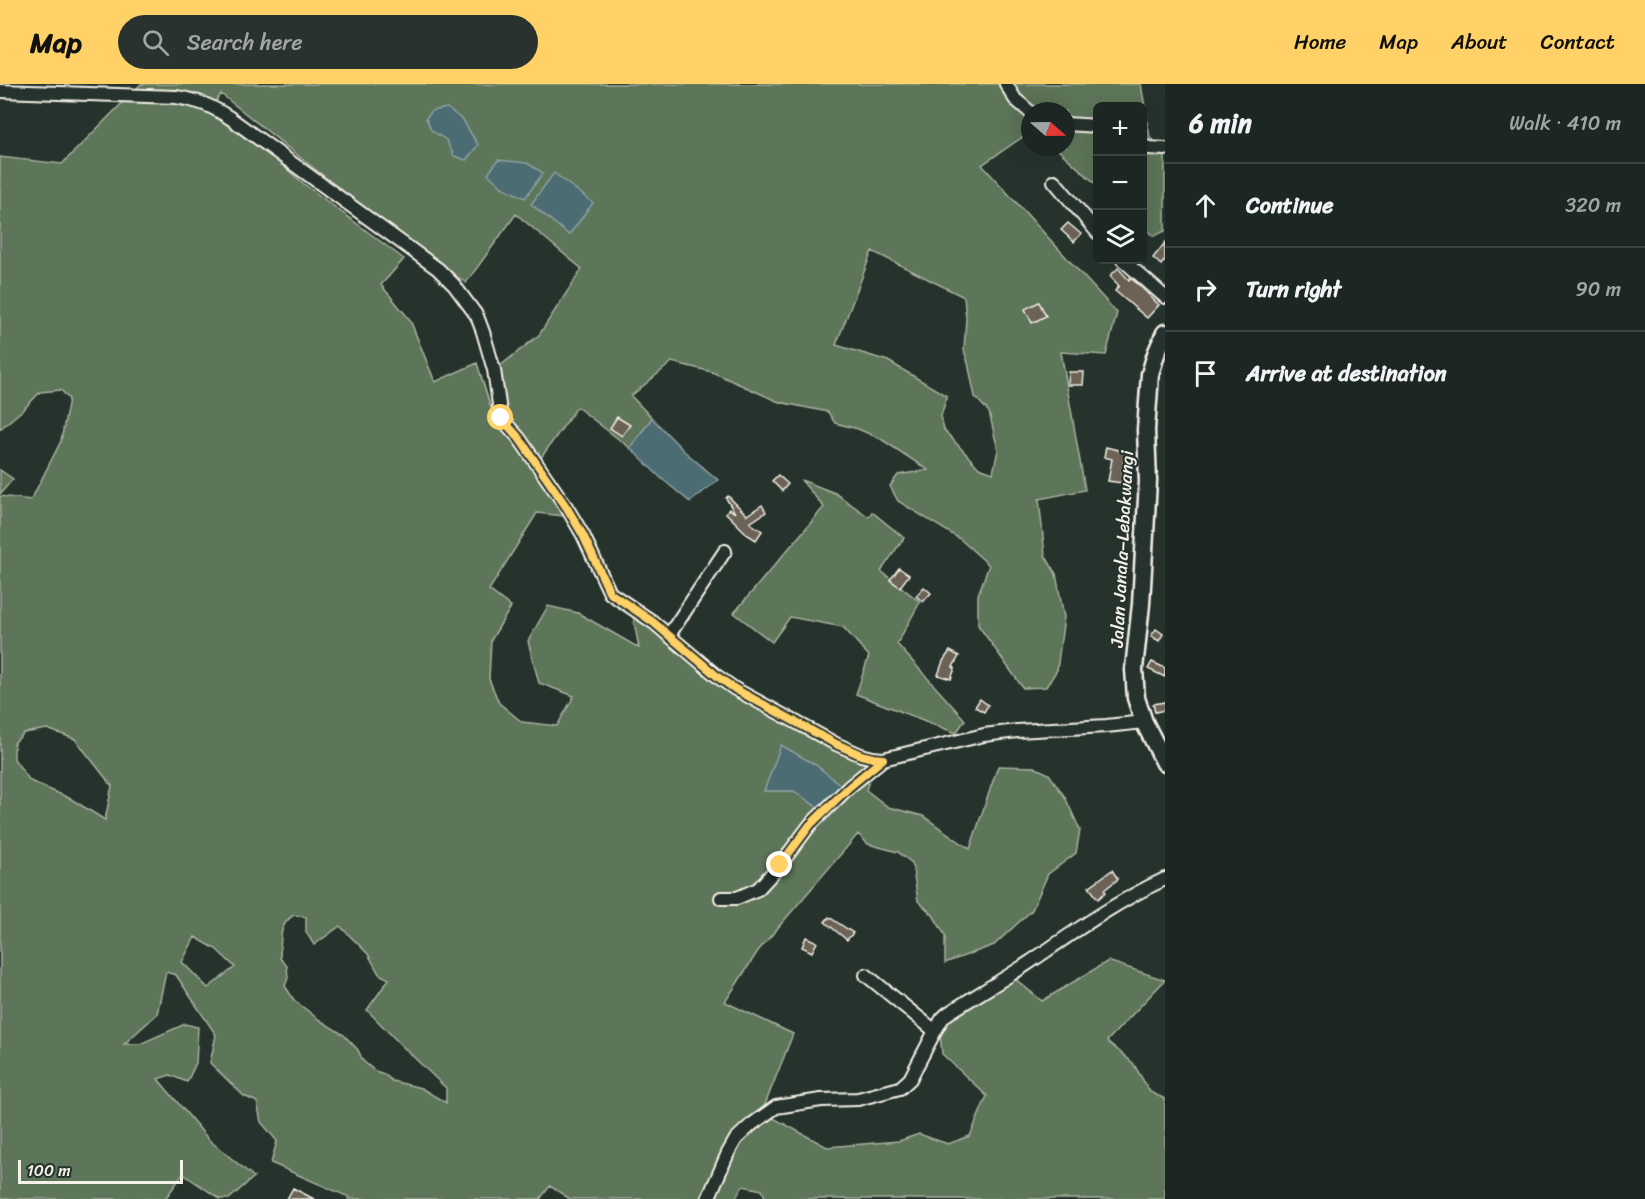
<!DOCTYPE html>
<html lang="en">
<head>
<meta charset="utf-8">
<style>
	:root { --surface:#1c2622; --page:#29322f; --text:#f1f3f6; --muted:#a0a5a5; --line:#3a4340; --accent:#ffd166 }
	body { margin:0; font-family:Sriracha,sans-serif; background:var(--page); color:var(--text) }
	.controls { position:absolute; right:18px; top:18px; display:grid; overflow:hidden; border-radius:9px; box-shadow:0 6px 24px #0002 }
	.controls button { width:54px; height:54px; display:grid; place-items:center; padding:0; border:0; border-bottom:2px solid var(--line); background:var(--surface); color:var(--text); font:30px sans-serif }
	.compass { position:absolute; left:1021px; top:18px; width:54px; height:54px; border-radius:50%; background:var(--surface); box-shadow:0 6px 24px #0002; rotate:110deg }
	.scale { position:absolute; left:18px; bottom:15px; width:165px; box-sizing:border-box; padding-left:6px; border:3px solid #f4f1e8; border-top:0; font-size:16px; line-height:21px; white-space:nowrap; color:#f4f1e8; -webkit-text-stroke:4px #26332d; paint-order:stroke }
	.stop { position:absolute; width:18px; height:18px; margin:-14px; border:4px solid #ffd166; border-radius:50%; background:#fff }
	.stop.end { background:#ffd166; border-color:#fff; box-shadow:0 2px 6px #0008 }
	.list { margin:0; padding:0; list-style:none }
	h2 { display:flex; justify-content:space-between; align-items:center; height:78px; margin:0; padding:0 24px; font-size:26px }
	h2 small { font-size:20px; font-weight:400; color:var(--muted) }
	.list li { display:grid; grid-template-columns:39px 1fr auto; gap:18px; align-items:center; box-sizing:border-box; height:84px; padding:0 24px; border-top:2px solid var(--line) }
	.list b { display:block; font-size:22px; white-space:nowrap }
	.list em { font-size:20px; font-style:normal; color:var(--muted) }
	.icon { flex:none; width:33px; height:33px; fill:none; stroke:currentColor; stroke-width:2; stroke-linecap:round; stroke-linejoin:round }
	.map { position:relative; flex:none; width:1165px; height:1115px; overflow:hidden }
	header { display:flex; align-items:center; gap:36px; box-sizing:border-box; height:84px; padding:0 30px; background:var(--accent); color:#111 }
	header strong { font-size:28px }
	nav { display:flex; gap:33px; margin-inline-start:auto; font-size:21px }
	.search { width:420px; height:54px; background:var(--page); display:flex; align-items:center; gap:15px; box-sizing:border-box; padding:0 21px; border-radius:33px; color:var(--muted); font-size:22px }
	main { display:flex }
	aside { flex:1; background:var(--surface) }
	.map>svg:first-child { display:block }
</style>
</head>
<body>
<header>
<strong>Map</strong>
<div class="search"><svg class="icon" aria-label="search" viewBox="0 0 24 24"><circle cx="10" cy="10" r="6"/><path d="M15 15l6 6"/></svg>Search here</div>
<nav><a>Home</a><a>Map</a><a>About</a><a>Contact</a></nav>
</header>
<main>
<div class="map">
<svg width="1165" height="1115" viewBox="0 0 1165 1115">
	<rect width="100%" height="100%" fill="#26332d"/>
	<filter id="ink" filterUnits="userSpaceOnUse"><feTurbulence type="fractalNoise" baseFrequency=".0167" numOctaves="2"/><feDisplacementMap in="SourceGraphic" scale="12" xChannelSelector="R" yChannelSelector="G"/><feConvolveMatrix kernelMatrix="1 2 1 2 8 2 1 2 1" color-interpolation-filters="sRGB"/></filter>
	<g filter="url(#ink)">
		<path fill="#5d7459" stroke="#a8b2a0" stroke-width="1.5" fill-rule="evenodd" d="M 141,0 L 1141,0 L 1150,53 L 1165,70 L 1165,147 L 1154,152 L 1143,142 L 1142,22 L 1098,22 L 1097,101 L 1055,63 L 1066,63 L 1066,27 L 1030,27 L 1030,48 L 982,81 L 1117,229 L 1106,271 L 1061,268 L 1085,406 L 1039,415 L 1045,471 L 1056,490 L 1064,533 L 1057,586 L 1046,603 L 1023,604 L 978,541 L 978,511 L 989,481 L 960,455 L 898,417 L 890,402 L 898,391 L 928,386 L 881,355 L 858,345 L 835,339 L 828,328 L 779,318 L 712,288 L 672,278 L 631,312 L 652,334 L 630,364 L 577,323 L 540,375 L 574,433 L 537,429 L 489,506 L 511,523 L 491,556 L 489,595 L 499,619 L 522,638 L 557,642 L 574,612 L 539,599 L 528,557 L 548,522 L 578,529 L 639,564 L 631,521 L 727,605 L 874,681 L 866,706 L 888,723 L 923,732 L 970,765 L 998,682 L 1034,683 L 1049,690 L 1065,713 L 1080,746 L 1076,769 L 1048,790 L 1032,826 L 994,861 L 945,879 L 945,851 L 933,831 L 918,817 L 912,779 L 898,768 L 868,760 L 858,750 L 758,867 L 725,918 L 793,950 L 762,1028 L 827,1063 L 899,1057 L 919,1050 L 948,1060 L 970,1052 L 987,1012 L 942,970 L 940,950 L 946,934 L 1009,890 L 1042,917 L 1108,877 L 1165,896 L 1107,957 L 1133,979 L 1150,1008 L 1165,1015 L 1165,1115 L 766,1115 L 762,1106 L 743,1102 L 735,1115 L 570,1115 L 550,1102 L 540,1115 L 348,1115 L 349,1113 L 271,1079 L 277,1057 L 261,1038 L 257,1018 L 244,1012 L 210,979 L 216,951 L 176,891 L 166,888 L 157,930 L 124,960 L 140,960 L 185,940 L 198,943 L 196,979 L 187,998 L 170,991 L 158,995 L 209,1056 L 254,1093 L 229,1115 L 220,1115 L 183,1090 L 165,1115 L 0,1115 L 0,412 L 31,416 L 61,357 L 69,315 L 61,306 L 40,308 L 25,324 L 0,345 L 0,73 L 62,80 ZM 221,10 L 371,130 L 466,199 L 516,130 L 582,185 L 539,251 L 500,282 L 504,324 L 537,372 L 493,331 L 477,279 L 435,298 L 410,236 L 381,201 L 404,175 L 304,100 L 245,49 L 208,28 ZM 872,167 L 964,213 L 966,234 L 964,266 L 968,279 L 975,313 L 989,328 L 998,366 L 993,389 L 979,384 L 944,346 L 941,332 L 947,312 L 888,277 L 836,261 ZM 47,645 L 75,655 L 112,702 L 105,736 L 71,715 L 30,697 L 14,675 L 14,659 L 24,649 ZM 816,681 L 830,732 L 794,707 L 764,707 ZM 294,831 L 306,833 L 306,848 L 314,861 L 340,842 L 368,870 L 379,890 L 389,895 L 367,926 L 401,961 L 446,1004 L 446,1019 L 421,1004 L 392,997 L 384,990 L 375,987 L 363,977 L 358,966 L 344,951 L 318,935 L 294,916 L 285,902 L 288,894 L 287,882 L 280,874 C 281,857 278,840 294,831 ZM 195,853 L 216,865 L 235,883 L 208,904 L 182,878 Z
			M 0,386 L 13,395 L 0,410 Z
			M 801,396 L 835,409 L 869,433 L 872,428 L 904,454 L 881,487 L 920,518 L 897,560 L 965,636 L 956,649 L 856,610 L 869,572 L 843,543 L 790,533 L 772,558 L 734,529 L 824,423 Z"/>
		<path fill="#4c6c73" stroke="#8fa1a2" stroke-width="1.5" d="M 447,24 L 463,36 L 478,61 L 466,76 L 454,72 L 446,56 L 431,46 L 426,34 L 432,27 Z
			M 498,76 L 527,79 L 543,89 L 525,114 L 502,103 L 488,90 Z
			M 554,89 L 593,119 L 569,151 L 531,120 Z
			M 652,334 L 684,367 L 718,396 L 690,418 L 661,394 L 630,364 Z
			M 781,661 L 816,681 L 852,710 L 830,732 L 794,707 L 764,707 Z"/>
		<path fill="#6c6256" stroke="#f4f1e8" stroke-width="1.5" d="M 1068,139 L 1081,150 L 1074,158 L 1061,146 Z
			M 1165,159 L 1165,176 L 1161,181 L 1153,174 Z
			M 1118,184 L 1129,196 L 1130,194 L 1138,200 L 1159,221 L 1147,234 L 1115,207 L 1119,202 L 1110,192 Z
			M 1039,218 L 1046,232 L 1032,239 L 1025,225 Z
			M 1069,288 L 1084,288 L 1083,301 L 1068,301 Z
			M 617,333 L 630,341 L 622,352 L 610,344 Z
			M 1106,363 L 1126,368 L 1122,387 L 1123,387 L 1122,399 L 1108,397 L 1112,375 L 1104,373 Z
			M 778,391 L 788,400 L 782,407 L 772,397 Z
			M 728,412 L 747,431 L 762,421 L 766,428 L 750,439 L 762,447 L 756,456 L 748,451 L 726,429 L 729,425 L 735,429 L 726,414 Z
			M 899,484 L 909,491 L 900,503 L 890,496 Z
			M 924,503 L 931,509 L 923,518 L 916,512 Z
			M 1156,545 L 1163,550 L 1159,557 L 1151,552 Z
			M 950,567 L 959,572 L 953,583 L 955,584 L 951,595 L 938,591 L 943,577 Z
			M 1152,578 L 1165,584 L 1165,593 L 1148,585 Z
			M 980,615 L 988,621 L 984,628 L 975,623 Z
			M 1165,618 L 1165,626 L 1155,628 L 1153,620 Z
			M 1112,786 L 1118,795 L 1104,806 L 1106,808 L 1098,815 L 1089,803 Z
			M 829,833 L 853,849 L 847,856 L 825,838 Z
			M 806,853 L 817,858 L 812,868 L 802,863 Z
			M 293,1104 L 314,1115 L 287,1115 Z"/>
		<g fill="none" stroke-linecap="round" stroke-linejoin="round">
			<defs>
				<path id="minor" d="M 1006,0 L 1015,15 L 1030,28
					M 0,7 L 176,13 C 200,17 210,21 230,34 L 438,185 L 454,201 L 477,232 L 483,248 L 494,286 L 501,334 L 519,354 L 567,424 L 583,451 L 610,509 L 653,538 L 718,593 L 735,605 L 836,660 L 861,671 L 873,674 L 883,675 L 984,651 L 1017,647 L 1106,642 L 1144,638
					M 1066,40 L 1098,42
					M 1142,61 L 1149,64 L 1165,65
					M 1054,97 L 1098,149
					M 1123,176 L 1165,213
					M 669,551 L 725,467
					M 721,814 L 737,814 L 758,805 L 780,781 L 810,741 L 849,703 L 883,675
					M 866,891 L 935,947
					M 708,1115 L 728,1069 L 736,1055 L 751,1041 L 776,1023 L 821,1016 L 858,1015 L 900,1004 L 910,995 L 935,947 L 942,935 L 947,930 C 975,912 1003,896 1030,878 C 1074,848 1117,817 1165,795"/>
				<path id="major" d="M 1165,249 L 1156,270 L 1150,290 L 1146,346 L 1148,397 L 1141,520 L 1134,585 L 1136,614 L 1144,638 L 1165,679"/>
			</defs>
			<use href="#minor" stroke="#f4f1e8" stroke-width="16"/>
			<use href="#major" stroke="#f4f1e8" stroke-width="21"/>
			<use href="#minor" stroke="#26332d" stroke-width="12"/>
			<use href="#major" stroke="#26332d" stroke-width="16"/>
		</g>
	</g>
	<g fill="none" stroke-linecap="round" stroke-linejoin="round" filter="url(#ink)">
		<path stroke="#ffd166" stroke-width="8" d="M 501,334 L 519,354 L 567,424 L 583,451 L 610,509 L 653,538 L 718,593 L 735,605 L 836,660 L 861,671 L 873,674 L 883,675 L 849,703 L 810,741 L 780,781"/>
	</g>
	<g text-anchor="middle" stroke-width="4.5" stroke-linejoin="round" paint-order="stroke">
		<g font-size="18" fill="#f4f1e8" stroke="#26332d">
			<text transform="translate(1122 465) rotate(-87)" y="6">Jalan Janala–Lebakwangi</text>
		</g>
	</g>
</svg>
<div class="controls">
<button>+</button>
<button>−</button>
<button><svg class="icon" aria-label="layers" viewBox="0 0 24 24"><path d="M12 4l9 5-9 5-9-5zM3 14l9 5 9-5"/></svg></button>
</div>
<svg class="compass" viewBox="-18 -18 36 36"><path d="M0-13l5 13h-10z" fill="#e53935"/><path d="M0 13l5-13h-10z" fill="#a0a5a5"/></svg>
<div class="scale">100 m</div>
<div class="stop" style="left:501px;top:334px"></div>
<div class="stop end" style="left:780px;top:781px"></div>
</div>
<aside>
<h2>6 min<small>Walk · 410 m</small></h2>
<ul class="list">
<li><svg class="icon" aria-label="ahead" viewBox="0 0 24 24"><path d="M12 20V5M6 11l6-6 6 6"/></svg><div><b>Continue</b></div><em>320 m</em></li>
<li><svg class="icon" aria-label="right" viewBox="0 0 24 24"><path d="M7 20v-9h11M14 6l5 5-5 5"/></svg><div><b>Turn right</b></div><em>90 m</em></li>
<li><svg class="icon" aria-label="arrive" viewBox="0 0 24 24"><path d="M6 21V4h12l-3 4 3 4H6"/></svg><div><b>Arrive at destination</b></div></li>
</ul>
</aside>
</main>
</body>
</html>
